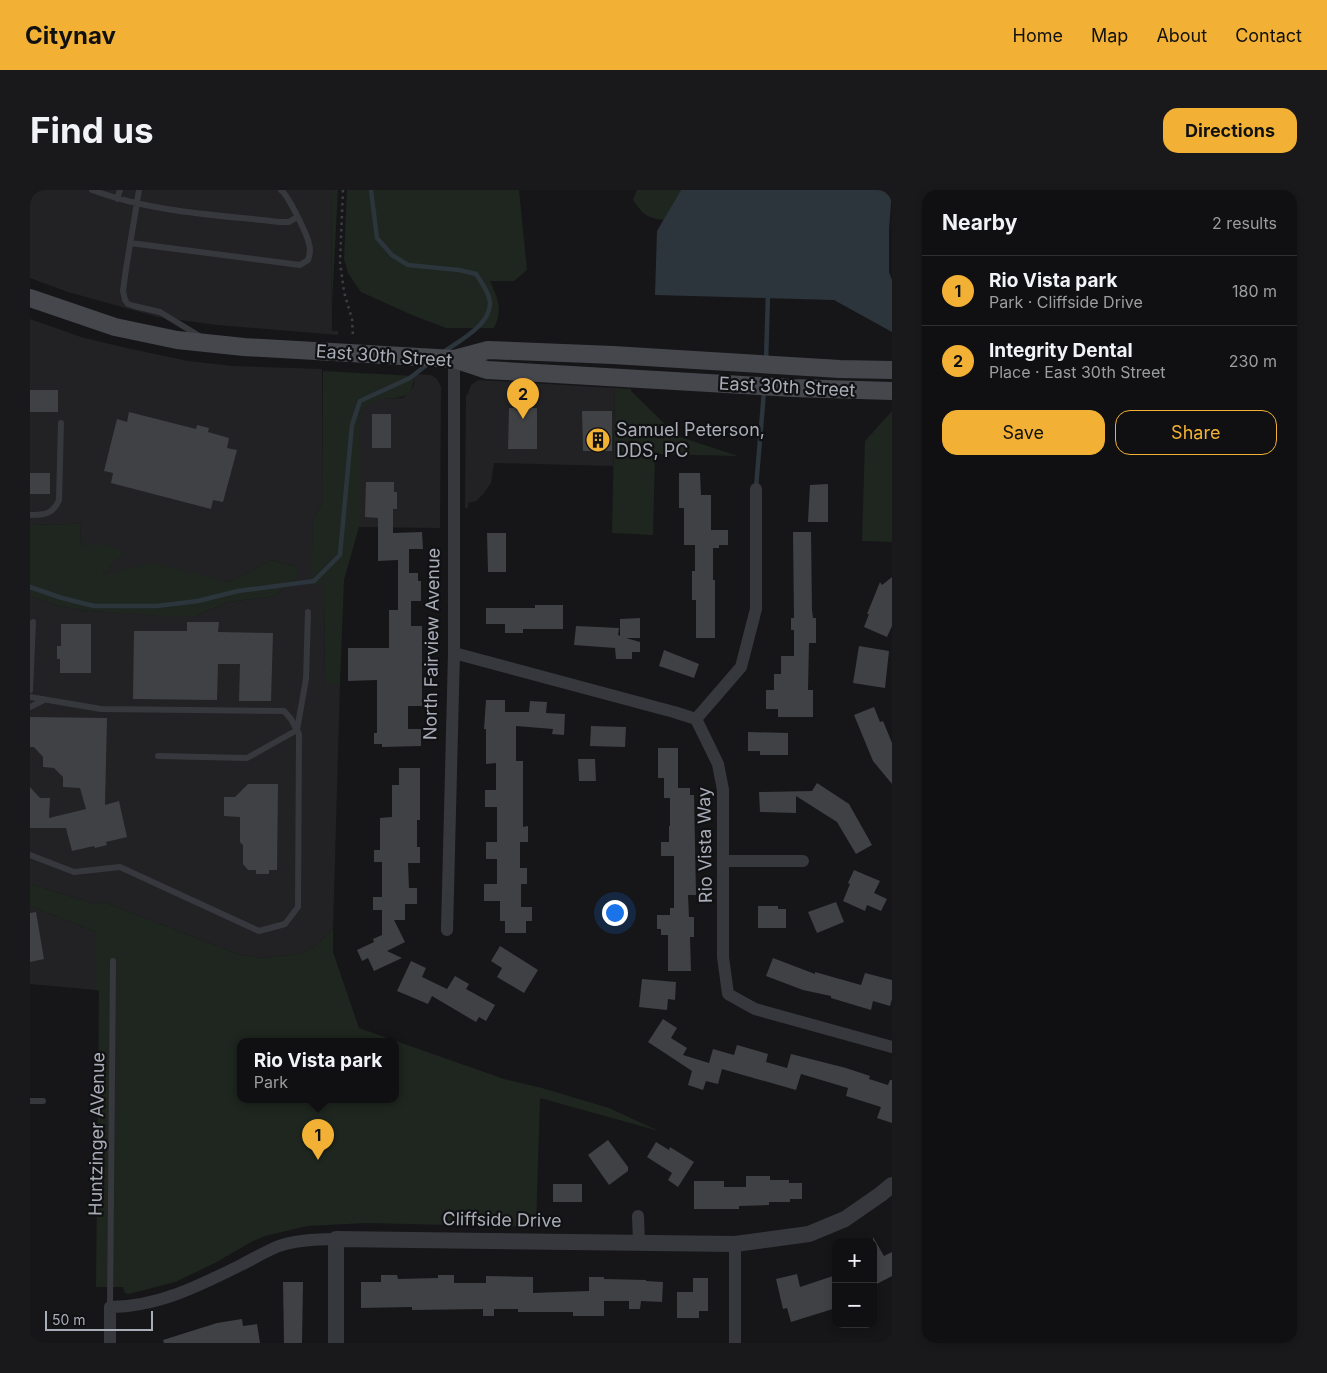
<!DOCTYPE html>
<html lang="en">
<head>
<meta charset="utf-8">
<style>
	:root { --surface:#101012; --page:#19191b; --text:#f1f3f6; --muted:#9c9d9f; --line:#303032; --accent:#f2b134 }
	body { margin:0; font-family:Inter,sans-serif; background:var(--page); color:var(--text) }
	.controls { position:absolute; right:15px; bottom:15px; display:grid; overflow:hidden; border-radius:10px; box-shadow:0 2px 8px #0003 }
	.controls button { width:45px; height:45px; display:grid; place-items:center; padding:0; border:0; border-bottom:1px solid var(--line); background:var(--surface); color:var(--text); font:25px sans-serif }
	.scale { position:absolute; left:15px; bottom:12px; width:108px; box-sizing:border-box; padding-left:5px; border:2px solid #a8adb8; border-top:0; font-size:14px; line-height:18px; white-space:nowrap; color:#a8adb8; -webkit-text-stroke:4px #111113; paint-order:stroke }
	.you { position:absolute; left:584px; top:722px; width:18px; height:18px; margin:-12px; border:4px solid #fff; border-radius:50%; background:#1a73e8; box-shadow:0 0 0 8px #1a73e833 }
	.badge { display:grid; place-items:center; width:32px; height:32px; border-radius:50%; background:var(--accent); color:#111; font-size:16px; font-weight:700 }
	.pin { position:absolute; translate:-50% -41px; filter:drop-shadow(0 1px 2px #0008) }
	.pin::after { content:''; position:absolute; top:26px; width:18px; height:15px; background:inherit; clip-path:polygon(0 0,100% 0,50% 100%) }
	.popup { position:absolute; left:207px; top:848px; width:162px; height:65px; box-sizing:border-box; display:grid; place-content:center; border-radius:10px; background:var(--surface); filter:drop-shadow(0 1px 4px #0005); font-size:16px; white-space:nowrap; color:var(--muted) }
	.popup b { font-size:19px; color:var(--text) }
	.popup::after { content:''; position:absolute; left:50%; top:100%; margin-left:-10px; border:10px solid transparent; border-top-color:var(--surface) }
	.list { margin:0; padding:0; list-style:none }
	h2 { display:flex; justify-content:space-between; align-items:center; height:65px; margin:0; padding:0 20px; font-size:21px }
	h2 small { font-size:16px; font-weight:400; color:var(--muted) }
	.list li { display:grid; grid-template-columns:32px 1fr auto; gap:15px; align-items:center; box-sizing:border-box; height:70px; padding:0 20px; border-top:1px solid var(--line) }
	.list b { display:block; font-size:19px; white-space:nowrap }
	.list p { margin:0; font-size:16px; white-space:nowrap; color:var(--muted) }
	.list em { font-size:16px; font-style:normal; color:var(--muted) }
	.actions { display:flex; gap:10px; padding:15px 20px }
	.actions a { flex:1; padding:11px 0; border:1px solid var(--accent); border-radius:15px; text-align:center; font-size:18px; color:var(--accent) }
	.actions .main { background:var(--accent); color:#111 }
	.map { position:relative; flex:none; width:862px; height:1153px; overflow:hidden; border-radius:15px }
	header { display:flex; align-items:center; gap:30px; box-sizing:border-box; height:70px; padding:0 25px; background:var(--accent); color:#111 }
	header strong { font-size:24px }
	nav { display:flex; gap:28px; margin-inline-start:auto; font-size:18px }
	.intro { display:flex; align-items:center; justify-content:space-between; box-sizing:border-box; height:120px; padding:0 30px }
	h1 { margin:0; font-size:35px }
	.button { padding:12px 22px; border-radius:15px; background:var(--accent); color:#111; font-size:18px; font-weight:700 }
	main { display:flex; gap:30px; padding:0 30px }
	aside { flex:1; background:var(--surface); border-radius:15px; box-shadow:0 2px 8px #0003 }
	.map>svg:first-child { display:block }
</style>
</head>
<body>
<header>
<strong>Citynav</strong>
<nav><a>Home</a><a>Map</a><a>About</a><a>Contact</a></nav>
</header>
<div class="intro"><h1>Find us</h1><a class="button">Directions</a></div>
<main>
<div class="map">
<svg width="862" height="1153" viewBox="0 0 862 1153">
	<rect width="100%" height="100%" fill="#161618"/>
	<path fill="#222225" d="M 0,0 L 301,0 L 302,141 L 308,141 L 308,145 L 187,135 L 128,127 L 38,102 L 0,88 Z
		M 0,129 L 51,147 L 92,157 L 158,171 L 203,176 L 292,179 L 293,311 L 283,330 L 282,395 L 294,395 L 295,494 L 310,494 L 303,739 L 283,758 L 268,764 L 235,768 L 210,765 L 74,712 L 65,714 L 0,694 L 0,406 L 28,416 L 57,421 L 166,426 L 198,412 L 246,406 L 256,395 L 267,387 L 267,377 L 241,370 L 200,392 L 155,382 L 92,381 L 71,385 L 84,372 L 94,364 L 51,356 L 50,333 L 24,335 L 0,334 Z
		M 384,184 L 401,185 L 407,189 L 411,197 L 410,338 L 329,337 L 329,226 L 334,217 L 346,209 L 373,208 L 384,196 Z
		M 448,190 L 585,198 L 583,276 L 464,273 L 461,293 L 454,303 L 446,311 L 438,313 L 438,318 L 435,318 L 436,205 L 438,204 L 441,195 Z
		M 0,716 L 66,742 L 66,800 L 0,794 Z"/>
	<path fill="#1e261f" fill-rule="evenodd" d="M 301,0 L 308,0 L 302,114 Z
		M 317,0 L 489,0 L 497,80 L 484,91 L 460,91 C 468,109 473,119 464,138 L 416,138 L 382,125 L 331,102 L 318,83 L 314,69 Z
		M 607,0 L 651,0 L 634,30 C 616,28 613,24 603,10 Z
		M 293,181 L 384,186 C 383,225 345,193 329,226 L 329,337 L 314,390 L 310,494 L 295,494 L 294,395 L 281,395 L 283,330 L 293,311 Z
		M 585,198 L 601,199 L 601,201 L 647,246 L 708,266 L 625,264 L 623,345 L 582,343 Z
		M 862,221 L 862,352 L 832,351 L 835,251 Z
		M 50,333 L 51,356 C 67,351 81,355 95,364 L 84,372 L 72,385 L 122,373 L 200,392 L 241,370 L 267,377 L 267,387 L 256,395 L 246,406 L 198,412 L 166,426 L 142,426 L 57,421 L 28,416 L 0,406 L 0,334 L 24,335 Z
		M 0,694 L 65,714 L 74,712 L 210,765 L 235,768 L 268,764 L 283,758 L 303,739 L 303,762 L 329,838 L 474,889 L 512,898 L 579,918 L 629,941 L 510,908 L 506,1037 L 337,1033 L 277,1036 L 235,1046 L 221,1052 L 185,1073 L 145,1092 L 99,1104 L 95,1103 L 93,1097 L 66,1097 L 69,801 L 66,800 L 66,742 L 0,716 ZM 210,851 L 366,851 L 366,909 L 210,909 Z"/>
	<path fill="#2c353c" d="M 651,0 L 862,0 L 859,40 L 859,82 L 862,90 L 862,142 L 804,110 L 625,105 L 627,41 Z"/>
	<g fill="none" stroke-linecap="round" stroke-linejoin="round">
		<path stroke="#2c353c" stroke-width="4.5" d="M 341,0 L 347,48 L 362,65 L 378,75 L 429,80 L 446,84 C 451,92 459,102 460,112 C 461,135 430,150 414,162
			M 736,171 L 738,104
			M 726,298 L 734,201
			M 0,397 L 32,408 L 64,416 L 127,416 L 168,411 L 208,401 L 284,391 L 310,365 L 322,235 L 330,211 L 380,188 L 399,173"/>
	</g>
	<path fill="#404145" d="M 0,200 L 28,200 L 28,222 L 0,222 Z
		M 479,218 L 507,218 L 507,259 L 478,259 Z
		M 552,221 L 582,221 L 582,261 L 553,261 Z
		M 99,222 L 166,239 L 167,235 L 179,238 L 178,242 L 199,248 L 197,258 L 207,260 L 193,312 L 183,310 L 181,319 L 81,293 L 83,283 L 74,281 L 87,229 L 97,232 Z
		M 342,224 L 361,224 L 361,258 L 342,258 Z
		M 0,283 L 20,283 L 20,304 L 0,304 Z
		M 649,283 L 670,283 L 671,305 L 681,305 L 681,340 L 698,340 L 698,355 L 689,355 L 689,358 L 683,358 L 683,390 L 685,390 L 685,448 L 666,448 L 666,410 L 662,410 L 662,381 L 665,381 L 665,355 L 654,355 L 654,318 L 649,318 Z
		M 336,292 L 364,292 L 364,302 L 367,302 L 367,319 L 363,319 L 363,343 L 392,342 L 393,359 L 379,359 L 379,383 L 388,383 L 388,391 L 391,391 L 391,411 L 381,411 L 381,436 L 392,436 L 392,516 L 378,516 L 378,539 L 391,539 L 391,556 L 352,557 L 352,554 L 344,554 L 344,543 L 347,543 L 347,490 L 318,491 L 318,458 L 359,458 L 359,420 L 368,420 L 368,370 L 348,371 L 348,328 L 335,327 Z
		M 798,294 L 798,332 L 778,332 L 780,295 Z
		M 763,342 L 781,342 L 782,420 L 783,428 L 786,428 L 786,453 L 779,453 L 778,500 L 783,500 L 783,527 L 748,527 L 748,519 L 736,519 L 736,500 L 744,500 L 744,484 L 751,484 L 751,466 L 764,466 L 764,440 L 761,440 L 761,428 L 764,428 Z
		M 457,343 L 476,343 L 476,382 L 458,382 Z
		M 862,387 L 862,436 L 857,447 L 834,437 L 839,424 L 837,424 L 850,392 L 852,395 Z
		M 505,415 L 533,415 L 533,439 L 493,439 L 493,443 L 475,443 L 475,434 L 456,434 L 456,418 L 505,418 Z
		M 610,428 L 610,448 L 596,448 L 610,452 L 610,462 L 602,462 L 602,469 L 586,469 L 585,458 L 544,455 L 546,436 L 589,438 L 588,445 L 590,446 L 590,429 Z
		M 157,432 L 189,432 L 188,442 L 243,443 L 241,511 L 209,511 L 210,474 L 188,474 L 187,510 L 103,509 L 104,441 L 157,441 Z
		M 31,434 L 61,434 L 61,483 L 30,483 L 30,469 L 27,469 L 27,456 L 31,456 Z
		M 829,456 L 859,461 L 855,498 L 823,493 Z
		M 634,460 L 669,474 L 664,488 L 629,476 Z
		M 456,510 L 475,510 L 475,522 L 499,522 L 500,511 L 517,512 L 516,523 L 535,524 L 534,545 L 522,544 L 523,539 L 486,536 L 486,571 L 493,571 L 493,637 L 498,636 L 498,652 L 490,652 L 490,678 L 497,678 L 497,694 L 491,694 L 491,717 L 502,717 L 502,731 L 496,731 L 496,743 L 475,743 L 475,731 L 470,731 L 470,711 L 454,711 L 454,694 L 467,694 L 467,669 L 456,669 L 456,652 L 467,652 L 467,617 L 455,617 L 455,600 L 466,600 L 466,573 L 456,574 L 456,539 L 454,539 Z
		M 844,517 L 850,532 L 853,531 L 862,553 L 862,594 L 843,571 L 824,525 Z
		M 0,527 L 77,528 L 75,615 L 89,611 L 97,647 L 76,652 L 77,655 L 65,658 L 64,656 L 42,661 L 36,638 L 0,638 L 0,597 L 10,608 L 20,608 L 19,628 L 56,619 L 50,598 L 33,597 L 33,587 L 24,578 L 13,577 L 13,567 L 4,557 L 0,557 Z
		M 561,536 L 596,537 L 595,557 L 560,556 Z
		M 718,542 L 758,543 L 758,565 L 730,565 L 730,561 L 718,561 Z
		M 628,558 L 648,558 L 648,598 L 660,598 L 660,605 L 664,605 L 666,705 L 658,705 L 659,727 L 664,727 L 664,747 L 660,747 L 661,781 L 638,781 L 638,745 L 631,745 L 631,739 L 627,739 L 627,725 L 640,725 L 640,718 L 644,718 L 644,666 L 631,666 L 631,652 L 639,652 L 639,636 L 640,636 L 640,608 L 634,608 L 634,588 L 628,588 Z
		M 548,569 L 565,569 L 566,591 L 549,591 Z
		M 369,578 L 390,578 L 390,630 L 387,630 L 387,657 L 390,657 L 390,673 L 378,673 L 379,698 L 387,698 L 387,714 L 375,714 L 375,730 L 364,730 L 375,752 L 357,761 L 372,768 L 344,781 L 338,768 L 332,771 L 327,760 L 344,752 L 343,749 L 352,745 L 352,720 L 343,720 L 343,707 L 352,707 L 352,672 L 344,672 L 344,660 L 350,660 L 350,628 L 362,627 L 362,595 L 369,595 Z
		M 787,593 L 819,614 L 842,655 L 826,664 L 807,632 L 766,606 L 766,623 L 730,622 L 729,602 L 782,601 Z
		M 218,594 L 248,594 L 247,680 L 239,680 L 239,684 L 226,684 L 226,680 L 218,680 L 213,674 L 213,655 L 210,652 L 210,627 L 194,626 L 194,607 L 205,607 Z
		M 824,680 L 850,691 L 844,703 L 857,709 L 851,721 L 837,715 L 835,721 L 813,711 L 820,694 L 818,693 Z
		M 806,712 L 814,732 L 787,743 L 778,722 Z
		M 728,716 L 748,716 L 748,719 L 756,719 L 756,738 L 728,738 Z
		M 6,722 L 14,769 L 0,772 L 0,723 Z
		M 470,756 L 508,780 L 494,803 L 467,787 L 472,778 L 461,771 Z
		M 743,768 L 785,784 L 785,782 L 831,795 L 835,783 L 862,790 L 862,809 L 860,816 L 843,811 L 841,820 L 801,808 L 801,806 L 773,800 L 736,786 Z
		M 381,771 L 396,778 L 392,787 L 417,799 L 425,786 L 439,794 L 436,799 L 465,815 L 456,831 L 449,827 L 446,832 L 402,806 L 398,814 L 367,801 Z
		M 612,789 L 646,792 L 645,810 L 638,809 L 637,820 L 609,817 Z
		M 633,829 L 647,838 L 641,848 L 657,858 L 653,865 L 679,873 L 683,859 L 704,865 L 707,855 L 738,864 L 736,872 L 757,878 L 761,864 L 816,878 L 840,886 L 839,889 L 858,895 L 860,890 L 862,890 L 862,933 L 847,928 L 851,917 L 816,906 L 818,898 L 771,884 L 766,900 L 692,879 L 688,894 L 676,891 L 673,900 L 658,895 L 662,881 L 618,852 Z
		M 578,950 L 598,977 L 598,981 L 579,995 L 558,965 Z
		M 626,952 L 639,960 L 640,957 L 664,972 L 648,997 L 638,990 L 642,983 L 617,967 Z
		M 716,986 L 740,986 L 740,990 L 759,990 L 759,993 L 772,993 L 772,1009 L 760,1009 L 760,1012 L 739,1012 L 739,1015 L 709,1016 L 709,1019 L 664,1019 L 664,991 L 694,991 L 694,997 L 716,997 Z
		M 523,994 L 552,994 L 552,1012 L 523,1012 Z
		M 843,1047 L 854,1066 L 862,1062 L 862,1086 L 843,1096 Z
		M 767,1084 L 770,1097 L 806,1085 L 806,1118 L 761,1132 L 757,1118 L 753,1119 L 746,1089 Z
		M 351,1085 L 367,1085 L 368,1089 L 408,1088 L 408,1085 L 424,1085 L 424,1093 L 456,1093 L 456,1086 L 503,1087 L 503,1103 L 559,1101 L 559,1087 L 574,1087 L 574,1089 L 616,1090 L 616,1091 L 633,1092 L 632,1112 L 611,1111 L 610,1119 L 599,1119 L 599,1111 L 574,1111 L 574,1126 L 543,1126 L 543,1122 L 488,1122 L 488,1119 L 464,1119 L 464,1126 L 453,1126 L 453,1119 L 382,1120 L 382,1117 L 331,1118 L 331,1092 L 351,1092 Z
		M 663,1088 L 678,1088 L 678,1121 L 669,1121 L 669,1128 L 647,1128 L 647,1102 L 663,1102 Z
		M 253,1092 L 273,1092 L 272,1153 L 254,1153 Z
		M 212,1129 L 213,1136 L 227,1134 L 230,1153 L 134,1153 L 133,1150 L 187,1133 Z"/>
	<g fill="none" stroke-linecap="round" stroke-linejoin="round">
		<path stroke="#3d3f44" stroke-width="2.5" stroke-dasharray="2.5 4" stroke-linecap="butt" d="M 313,0 L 310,72 L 314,102 L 322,129 L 323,147"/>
		<path stroke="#37383d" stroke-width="6" d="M 62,0 C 120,22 188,25 250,32 L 259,32 L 267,27
			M 109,0 L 96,79 L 93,101 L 95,110 L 98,114 L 104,116 L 130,122 L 171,147
			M 87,9 L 90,0
			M 100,53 L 270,75 L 278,70 C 280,64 281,59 279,54 C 277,44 258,5 251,0
			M 0,325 C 15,325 23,324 29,310 L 31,233
			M 0,500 L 3,432
			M 0,507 L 71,519 L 254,521 L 261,529 L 269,544 L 268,717 L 255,734 L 229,741 L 90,677 L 44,682 L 0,665
			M 0,517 L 14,510
			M 128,566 L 217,568 L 267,540 L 276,489 L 278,422
			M 0,911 L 13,911
			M 80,1117 L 83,771"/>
		<path stroke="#37383d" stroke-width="12" d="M 424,463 L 644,522 L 666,529 L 688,574 L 693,600 L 693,767 L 698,804 L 725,819 L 862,857
			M 666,529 L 711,477 L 726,419 L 726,299
			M 693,671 L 773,671
			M 417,740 L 424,463 L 424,169
			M 608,1026 L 609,1052
			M 705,1054 L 705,1153
			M 80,1153 L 80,1117 C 127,1117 169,1096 211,1075 C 223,1069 236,1061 249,1056 C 267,1050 286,1049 306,1049"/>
		<path stroke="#37383d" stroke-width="16" d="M 306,1153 L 306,1049 L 705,1054 L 779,1044 L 815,1029 L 851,1004 L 862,995"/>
		<path stroke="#45474d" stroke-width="18" d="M 0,108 L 85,137 L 147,150 L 214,157 L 424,169 L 457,180 L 763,198 L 862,201
			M 424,169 L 458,160 L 583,165 L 810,179 L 862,180"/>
	</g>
	<defs>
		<symbol id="building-disc" viewBox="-11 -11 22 22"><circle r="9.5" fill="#f2b134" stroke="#111113"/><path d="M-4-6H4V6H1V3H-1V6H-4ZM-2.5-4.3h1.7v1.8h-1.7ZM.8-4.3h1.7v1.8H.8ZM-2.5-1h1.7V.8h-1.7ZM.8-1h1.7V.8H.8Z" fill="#111"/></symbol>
	</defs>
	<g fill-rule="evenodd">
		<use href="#building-disc" x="554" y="236" width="28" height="28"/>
	</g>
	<g text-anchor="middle" stroke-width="4.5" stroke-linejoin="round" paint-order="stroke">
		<g font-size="18" fill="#a8adb8" stroke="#111113">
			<text transform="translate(354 166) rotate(4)" y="6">East 30th Street</text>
			<text transform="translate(757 197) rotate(3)" y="6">East 30th Street</text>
			<text transform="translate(402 454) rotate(-89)" y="6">North Fairview Avenue</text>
			<text transform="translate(675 655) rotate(-91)" y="6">Rio Vista Way</text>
			<text transform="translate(67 944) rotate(-89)" y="6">Huntzinger AVenue</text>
			<text transform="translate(472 1030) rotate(1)" y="6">Cliffside Drive</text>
		</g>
		<g font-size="18" fill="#a8adb8" stroke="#111113" text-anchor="start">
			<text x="586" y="246">Samuel Peterson,<tspan x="586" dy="21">DDS, PC</tspan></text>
		</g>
	</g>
</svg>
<div class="controls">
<button>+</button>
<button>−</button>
</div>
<div class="scale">50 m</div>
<div class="you"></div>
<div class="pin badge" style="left:288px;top:970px">1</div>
<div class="popup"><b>Rio Vista park</b>Park</div>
<div class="pin badge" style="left:493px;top:229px">2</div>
</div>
<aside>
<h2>Nearby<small>2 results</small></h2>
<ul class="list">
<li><span class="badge">1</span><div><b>Rio Vista park</b><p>Park · Cliffside Drive</p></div><em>180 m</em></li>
<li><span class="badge">2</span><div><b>Integrity Dental</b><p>Place · East 30th Street</p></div><em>230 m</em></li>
</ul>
<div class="actions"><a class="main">Save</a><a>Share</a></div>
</aside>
</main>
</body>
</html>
